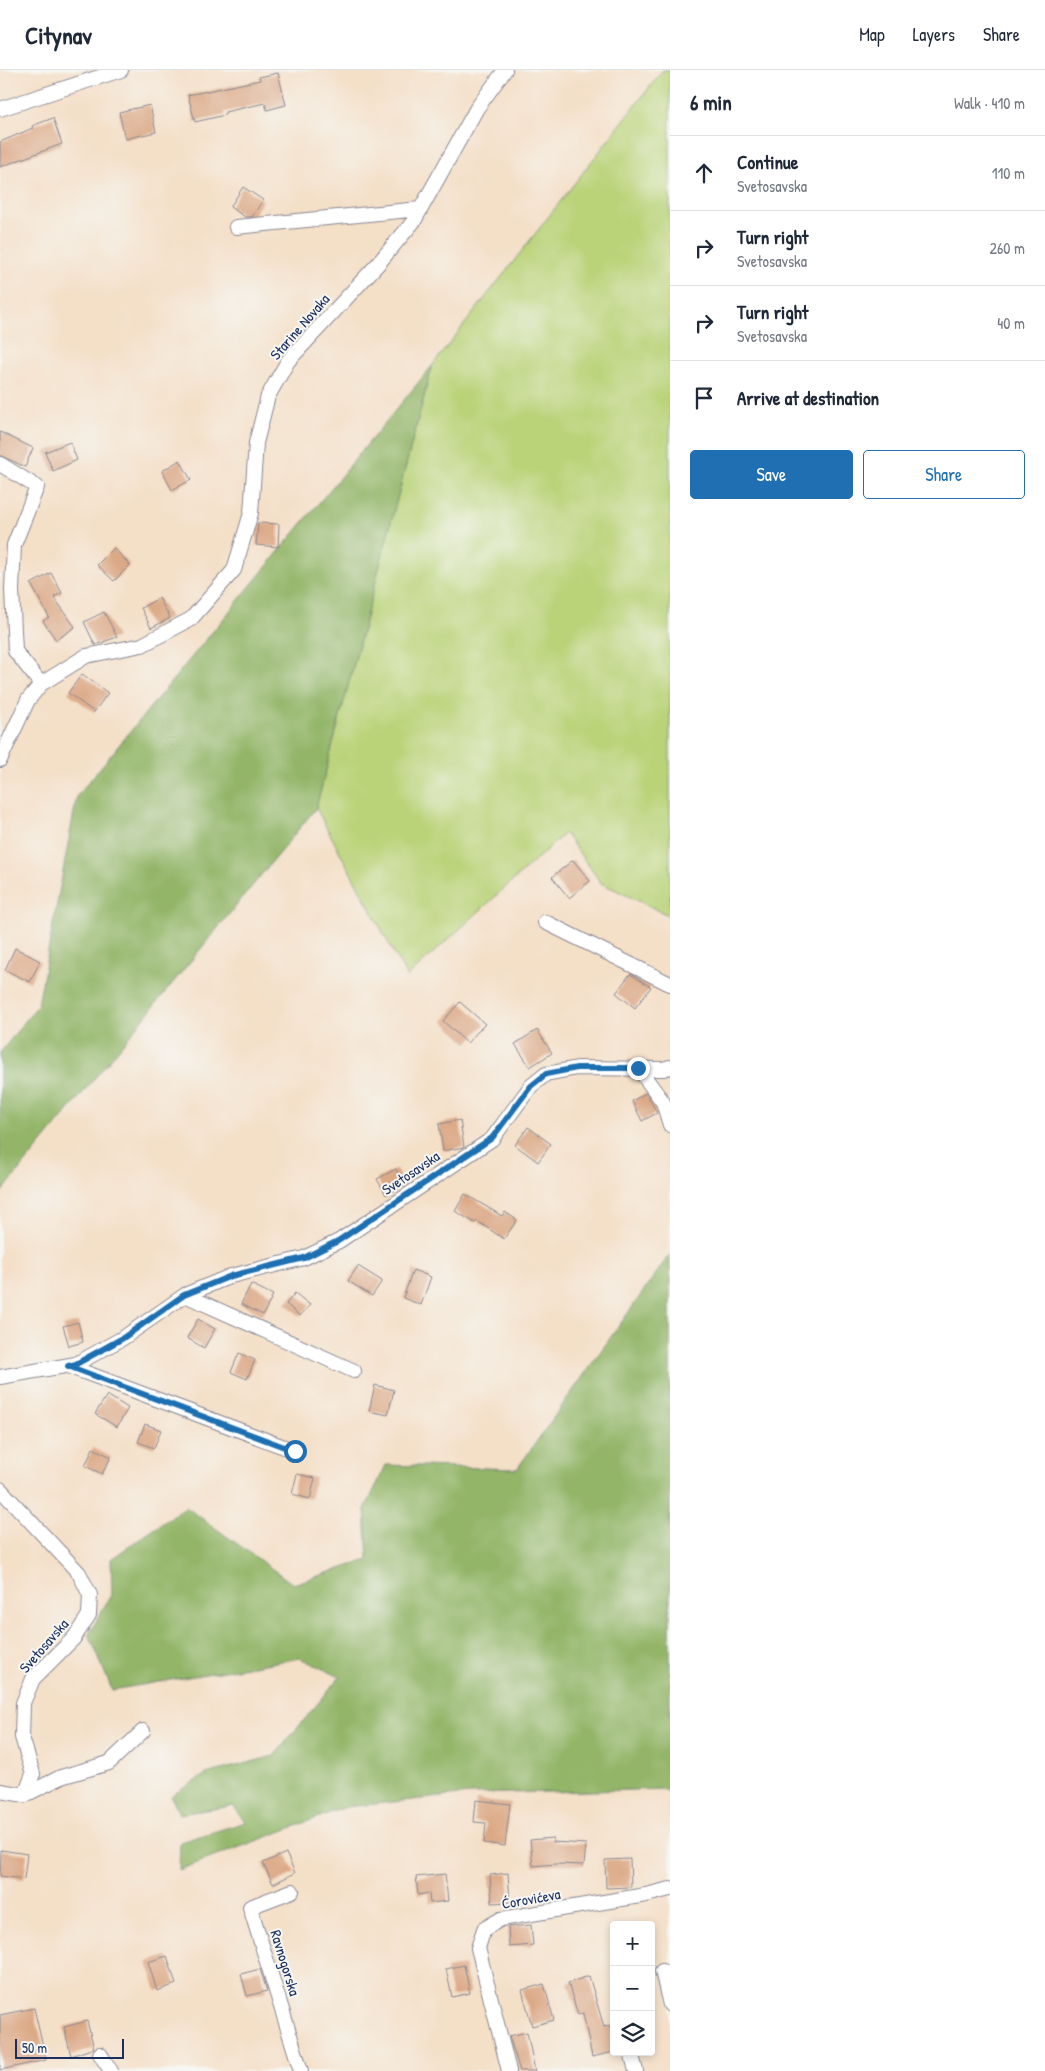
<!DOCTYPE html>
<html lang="en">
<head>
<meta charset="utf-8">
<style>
	:root { --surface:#fff; --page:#f2f2f3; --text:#1f2937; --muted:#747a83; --line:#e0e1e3; --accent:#1f6fb2 }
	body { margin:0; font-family:"Patrick Hand",sans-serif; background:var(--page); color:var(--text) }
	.controls { position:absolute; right:15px; bottom:15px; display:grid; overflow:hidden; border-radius:5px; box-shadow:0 2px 8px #0003 }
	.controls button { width:45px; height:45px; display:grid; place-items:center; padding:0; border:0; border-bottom:1px solid var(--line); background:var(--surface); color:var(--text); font:25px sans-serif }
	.scale { position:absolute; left:15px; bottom:12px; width:109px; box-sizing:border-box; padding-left:5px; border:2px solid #1b2f5e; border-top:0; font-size:14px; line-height:18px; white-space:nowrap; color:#1b2f5e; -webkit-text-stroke:4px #f6f6f2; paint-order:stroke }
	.stop { position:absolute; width:15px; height:15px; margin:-11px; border:4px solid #1f6fb2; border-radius:50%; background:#fff }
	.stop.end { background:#1f6fb2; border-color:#fff; box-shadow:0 1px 5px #0008 }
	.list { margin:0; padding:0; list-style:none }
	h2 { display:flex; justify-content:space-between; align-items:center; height:65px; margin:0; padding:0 20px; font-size:21px }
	h2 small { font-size:16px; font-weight:400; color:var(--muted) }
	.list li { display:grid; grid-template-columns:32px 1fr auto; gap:15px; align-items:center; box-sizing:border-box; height:75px; padding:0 20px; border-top:1px solid var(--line) }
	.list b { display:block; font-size:19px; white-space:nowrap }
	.list p { margin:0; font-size:16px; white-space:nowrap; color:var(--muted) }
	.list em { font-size:16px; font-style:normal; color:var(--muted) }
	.actions { display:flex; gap:10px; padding:15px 20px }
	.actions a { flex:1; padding:11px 0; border:1px solid var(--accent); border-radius:5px; text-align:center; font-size:18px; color:var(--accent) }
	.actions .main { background:var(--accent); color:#fff }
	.icon { flex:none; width:28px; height:28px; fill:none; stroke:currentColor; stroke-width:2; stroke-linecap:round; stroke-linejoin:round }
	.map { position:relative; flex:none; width:670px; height:2001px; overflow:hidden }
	header { display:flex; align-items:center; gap:30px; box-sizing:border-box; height:70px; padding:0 25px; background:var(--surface); border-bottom:1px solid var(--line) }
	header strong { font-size:24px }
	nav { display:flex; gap:28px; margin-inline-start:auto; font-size:18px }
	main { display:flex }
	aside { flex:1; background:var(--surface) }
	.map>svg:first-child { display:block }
</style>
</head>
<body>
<header>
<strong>Citynav</strong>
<nav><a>Map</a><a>Layers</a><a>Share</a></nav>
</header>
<main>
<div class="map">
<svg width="670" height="2001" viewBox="0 0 670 2001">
	<rect width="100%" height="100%" fill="#f6f6f2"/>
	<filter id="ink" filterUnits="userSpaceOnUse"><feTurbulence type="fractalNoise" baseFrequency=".02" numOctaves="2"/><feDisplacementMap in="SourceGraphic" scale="10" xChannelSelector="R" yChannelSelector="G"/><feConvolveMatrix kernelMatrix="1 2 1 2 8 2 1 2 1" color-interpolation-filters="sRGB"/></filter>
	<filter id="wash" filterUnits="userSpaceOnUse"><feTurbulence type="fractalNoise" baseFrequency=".0096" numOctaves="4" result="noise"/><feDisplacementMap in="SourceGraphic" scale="20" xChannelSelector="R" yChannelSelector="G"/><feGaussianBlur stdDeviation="1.12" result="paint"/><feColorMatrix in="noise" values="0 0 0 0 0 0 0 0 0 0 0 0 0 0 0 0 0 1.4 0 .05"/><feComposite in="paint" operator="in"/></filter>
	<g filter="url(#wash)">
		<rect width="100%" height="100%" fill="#f4dfc7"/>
		<path fill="#bad378" stroke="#6a816b" d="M 663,0 L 670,0 L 670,846 L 601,813 L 565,763 L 407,907 L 316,738 L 432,296 Z"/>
		<path fill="#93b568" stroke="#577263" d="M 432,296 L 316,738 L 0,1124 L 0,983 L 38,935 L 77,726 Z
			M 670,1184 L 670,1719 L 469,1724 L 346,1737 L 179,1800 L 180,1772 L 246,1752 L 233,1736 L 179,1744 L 171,1726 L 206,1704 L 274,1686 L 340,1607 L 300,1588 L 112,1620 L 89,1564 L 112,1523 L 111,1489 L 186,1437 L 293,1514 L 368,1490 L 365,1439 L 386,1395 L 517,1399 Z"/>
		<g id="blocks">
			<path fill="#dca986" d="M 278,3 L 286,35 L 267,40 L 265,33 L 225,42 L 225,45 L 195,52 L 188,25 L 260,10 L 259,7 Z
				M 150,35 L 156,62 L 125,69 L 119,42 Z
				M 53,48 L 62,74 L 0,97 L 0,72 L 33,58 L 32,56 Z
				M 243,117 L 263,130 L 252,147 L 245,147 L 230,137 Z
				M 0,362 L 33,378 L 25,397 L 0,385 Z
				M 70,372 L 77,390 L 53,401 L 45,382 Z
				M 180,390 L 191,410 L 172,420 L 162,401 Z
				M 258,453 L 279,454 L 278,477 L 256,475 Z
				M 114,478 L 130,495 L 114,511 L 97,495 Z
				M 51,503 L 62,523 L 54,527 L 75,557 L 56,570 L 43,551 L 49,547 L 31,514 Z
				M 159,528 L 170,548 L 151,558 L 141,538 Z
				M 104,542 L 117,567 L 95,575 L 84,552 Z
				M 82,604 L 108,623 L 94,642 L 68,623 Z
				M 573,790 L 590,811 L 569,828 L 552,807 Z
				M 15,878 L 40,891 L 30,912 L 5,900 Z
				M 630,904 L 651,917 L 635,938 L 616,923 Z
				M 460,932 L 485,954 L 467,973 L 443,951 Z
				M 537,960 L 552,983 L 530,997 L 515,974 Z
				M 646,1023 L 657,1043 L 642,1051 L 632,1031 Z
				M 460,1050 L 464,1077 L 443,1081 L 439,1054 Z
				M 528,1057 L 551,1074 L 538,1092 L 515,1075 Z
				M 396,1099 L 404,1116 L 386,1125 L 377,1109 Z
				M 465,1124 L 502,1146 L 505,1142 L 517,1150 L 504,1169 L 477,1151 L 475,1153 L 455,1141 Z
				M 358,1196 L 382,1211 L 372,1226 L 348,1211 Z
				M 413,1200 L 431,1207 L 421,1235 L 403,1228 Z
				M 251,1214 L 273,1225 L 263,1245 L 241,1234 Z
				M 295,1223 L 310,1235 L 300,1246 L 286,1234 Z
				M 198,1249 L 215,1259 L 204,1278 L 187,1268 Z
				M 78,1252 L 83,1272 L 69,1276 L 63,1256 Z
				M 239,1283 L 255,1290 L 247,1309 L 231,1302 Z
				M 375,1315 L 394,1320 L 388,1345 L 369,1341 Z
				M 107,1325 L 128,1338 L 117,1357 L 95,1344 Z
				M 145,1354 L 161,1360 L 154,1378 L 138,1372 Z
				M 93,1378 L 111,1387 L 102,1404 L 85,1396 Z
				M 297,1404 L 315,1408 L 310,1429 L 292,1424 Z
				M 476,1730 L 510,1734 L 505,1776 L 484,1773 L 486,1753 L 474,1752 Z
				M 553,1768 L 553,1772 L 586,1774 L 584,1795 L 556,1794 L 533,1796 L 530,1770 Z
				M 1,1780 L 27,1784 L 24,1809 L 0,1806 Z
				M 286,1783 L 295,1803 L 273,1814 L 263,1793 Z
				M 630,1789 L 631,1817 L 606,1818 L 605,1790 Z
				M 508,1803 L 510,1832 L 492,1833 L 490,1805 Z
				M 445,1804 L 448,1831 L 430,1833 L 429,1823 L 418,1825 L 416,1807 Z
				M 531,1855 L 533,1875 L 509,1877 L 508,1857 Z
				M 167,1886 L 176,1914 L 157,1921 L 148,1892 Z
				M 464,1895 L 470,1923 L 452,1927 L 446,1899 Z
				M 260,1899 L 267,1921 L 247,1926 L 241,1904 Z
				M 589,1906 L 604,1957 L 614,1955 L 614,1982 L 592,1987 L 583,1943 L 578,1945 L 568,1913 Z
				M 544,1914 L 554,1950 L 532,1956 L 522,1920 Z
				M 34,1938 L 46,1990 L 0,2000 L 0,1945 Z
				M 87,1951 L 94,1978 L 71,1986 L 64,1957 Z
				M 527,1962 L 535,2001 L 520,2001 L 509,1966 Z"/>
		</g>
	</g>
	<g filter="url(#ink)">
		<use href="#blocks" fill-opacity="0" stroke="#888792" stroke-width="1"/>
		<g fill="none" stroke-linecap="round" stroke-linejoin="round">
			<defs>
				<path id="minor" d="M 0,39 L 121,0
					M 236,157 L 420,139
					M 0,394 L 37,417 L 14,475 L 12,520 L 15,581 L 41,614
					M 0,690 L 28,630 L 41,614 L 86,586 L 142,575 L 191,549 L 234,500 L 251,443 L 256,373 L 268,326 L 288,291 L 377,195 L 414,151 L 477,38 L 505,0
					M 545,852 L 670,914
					M 638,998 L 663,1032 L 670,1055
					M 185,1225 L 354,1301
					M 68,1296 L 295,1381
					M 0,1307 L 76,1294 L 123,1268 L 185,1225 L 231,1206 L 304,1188 L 339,1171 L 492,1069 L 531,1016 L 546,1004 L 577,998 L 663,999 L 670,997
					M 0,1419 L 79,1503 L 90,1525 L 89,1545 L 74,1568 L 33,1609 L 23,1633 L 22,1667 L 33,1704 L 25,1725 L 0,1721
					M 25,1725 L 61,1707 L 109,1693 L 143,1661
					M 292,1821 L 250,1837 L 301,2001
					M 662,1901 L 670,1935
					M 631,1982 L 636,2001
					M 100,1984 L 111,2001
					M 509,2001 L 478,1878 L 484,1859 L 501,1849 L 646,1825 L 670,1819"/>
			</defs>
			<use href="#minor" stroke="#888792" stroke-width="16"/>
			<use href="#minor" stroke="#fff" stroke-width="14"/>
		</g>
	</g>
	<g fill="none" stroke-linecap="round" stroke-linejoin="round" filter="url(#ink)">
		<path stroke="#1f6fb2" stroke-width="6" d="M 295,1381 L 68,1296 L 76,1294 L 123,1268 L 184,1225 L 231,1206 L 304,1188 L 338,1171 L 492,1068 L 531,1016 L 546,1004 L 577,998 L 638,998"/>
	</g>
	<g text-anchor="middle" stroke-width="4" stroke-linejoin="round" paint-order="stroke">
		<g font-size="15" fill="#1b2f5e" stroke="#f6f6f2">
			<text transform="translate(300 257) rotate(-49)" y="5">Starine Novaka</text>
			<text transform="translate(411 1103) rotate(-34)" y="5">Svetosavska</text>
			<text transform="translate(44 1576) rotate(-49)" y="5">Svetosavska</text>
			<text transform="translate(531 1829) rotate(-10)" y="5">Ćorovićeva</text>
			<text transform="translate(285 1893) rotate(73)" y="5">Ravnogorska</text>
		</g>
	</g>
</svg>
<div class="controls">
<button>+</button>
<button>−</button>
<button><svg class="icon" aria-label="layers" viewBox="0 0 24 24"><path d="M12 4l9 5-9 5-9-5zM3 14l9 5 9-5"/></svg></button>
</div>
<div class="scale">50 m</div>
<div class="stop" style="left:295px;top:1381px"></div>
<div class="stop end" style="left:638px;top:998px"></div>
</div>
<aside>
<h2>6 min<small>Walk · 410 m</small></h2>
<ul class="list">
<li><svg class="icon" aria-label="ahead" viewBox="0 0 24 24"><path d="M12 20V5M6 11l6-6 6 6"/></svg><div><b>Continue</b><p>Svetosavska</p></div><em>110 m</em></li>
<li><svg class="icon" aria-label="right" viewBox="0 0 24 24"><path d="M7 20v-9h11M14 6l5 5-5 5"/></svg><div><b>Turn right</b><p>Svetosavska</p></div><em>260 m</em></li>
<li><svg class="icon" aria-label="right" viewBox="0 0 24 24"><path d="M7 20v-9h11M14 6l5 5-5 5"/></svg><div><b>Turn right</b><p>Svetosavska</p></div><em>40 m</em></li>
<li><svg class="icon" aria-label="arrive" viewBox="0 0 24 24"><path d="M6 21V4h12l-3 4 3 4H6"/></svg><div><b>Arrive at destination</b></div></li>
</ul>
<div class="actions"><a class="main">Save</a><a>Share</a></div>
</aside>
</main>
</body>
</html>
